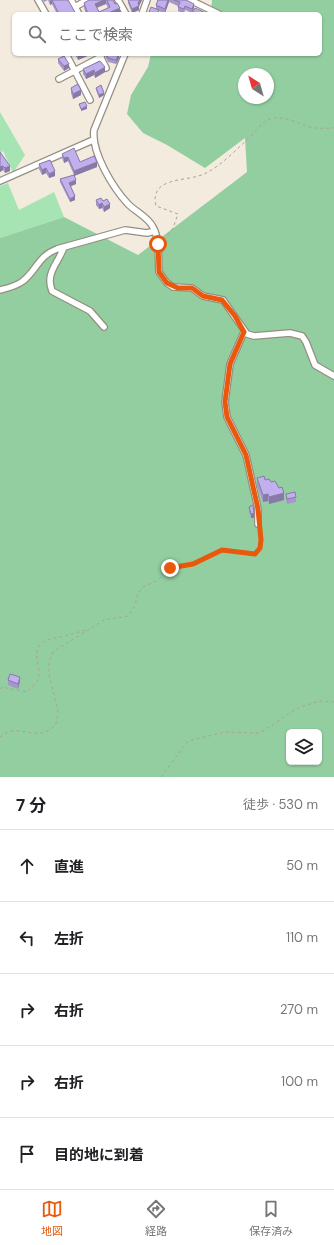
<!DOCTYPE html>
<html lang="ja">
<head>
<meta charset="utf-8">
<style>
	:root { --surface:#fff; --page:#f2f2f2; --text:#202124; --muted:#757577; --line:#e0e0e0; --accent:#ea580c }
	body { margin:0; font-family:"DM Sans","Noto Sans JP",sans-serif; background:var(--page); color:var(--text) }
	.controls { position:absolute; right:12px; bottom:12px; display:grid; overflow:hidden; border-radius:6px; box-shadow:0 1px 3px #0004 }
	.controls button { width:36px; height:36px; display:grid; place-items:center; padding:0; border:0; border-bottom:1px solid var(--line); background:var(--surface); color:var(--text); font:20px sans-serif }
	.compass { position:absolute; left:238px; top:68px; width:36px; height:36px; border-radius:50%; background:var(--surface); box-shadow:0 1px 3px #0004; rotate:323deg }
	.stop { position:absolute; width:12px; height:12px; margin:-9px; border:3px solid #ea580c; border-radius:50%; background:#fff }
	.stop.end { background:#ea580c; border-color:#fff; box-shadow:0 1px 4px #0008 }
	.list { margin:0; padding:0; list-style:none }
	h2 { display:flex; justify-content:space-between; align-items:center; height:52px; margin:0; padding:0 16px; font-size:17px }
	h2 small { font-size:13px; font-weight:400; color:var(--muted) }
	.list li { display:grid; grid-template-columns:26px 1fr auto; gap:12px; align-items:center; box-sizing:border-box; height:72px; padding:0 16px; border-top:1px solid var(--line) }
	.list b { display:block; font-size:15px; white-space:nowrap }
	.list em { font-size:13px; font-style:normal; color:var(--muted) }
	.icon { flex:none; width:22px; height:22px; fill:none; stroke:currentColor; stroke-width:2; stroke-linecap:round; stroke-linejoin:round }
	.map { position:relative; flex:none; width:334px; height:777px; overflow:hidden }
	.search { position:absolute; background:var(--surface); box-shadow:0 1px 3px #0004; left:12px; right:12px; top:12px; height:44px; display:flex; align-items:center; gap:10px; box-sizing:border-box; padding:0 14px; border-radius:6px; color:var(--muted); font-size:15px }
	.sheet { height:412px; background:var(--surface) }
	nav { display:flex; justify-content:space-around; align-items:center; box-sizing:border-box; height:56px; border-top:1px solid var(--line); background:var(--surface); font-size:11px; color:var(--muted) }
	nav a { display:grid; justify-items:center; gap:2px }
	nav .on { color:var(--accent) }
	.map>svg:first-child { display:block }
</style>
</head>
<body>
<div class="map">
<svg width="334" height="777" viewBox="0 0 334 777">
	<rect width="100%" height="100%" fill="#f3ebdd"/>
	<path fill="#a7e4b4" d="M 0,112 L 25,155 L 13,173 L 3,151 L 0,153 Z
		M 8,183 L 19,210 L 54,192 L 64,217 L 0,238 L 0,186 Z"/>
	<path fill="#92cea0" fill-rule="evenodd" d="M 212,0 L 334,0 L 334,777 L 0,777 L 0,238 L 64,217 L 138,255 L 247,172 L 245,138 L 205,168 L 167,145 L 143,133 L 127,114 L 131,95 L 148,67 L 151,54 L 320,54 L 320,14 L 211,14 ZM 244,74 L 268,74 L 268,98 L 244,98 ZM 289,732 L 319,732 L 319,762 L 289,762 Z"/>
	<g fill="none" stroke-linecap="round" stroke-linejoin="round">
		<defs>
			<path id="minor" d="M 38,0 L 46,14
				M 71,0 L 79,14
				M 118,0 L 126,14
				M 190,0 L 219,14
				M 75,7 L 87,0
				M 142,14 L 147,0
				M 66,54 L 90,100
				M 99,54 L 106,68
				M 125,54 L 94,130 C 91,152 113,188 128,204 C 136,212 148,217 153,227 C 160,240 158,258 159,272 L 167,283 L 173,287 L 192,288 L 203,296 L 223,300 L 247,334 L 254,336 L 290,333 L 302,336 L 306,342 L 315,365 L 334,376
				M 59,79 L 101,57
				M 0,181 L 93,140
				M 64,247 C 58,264 45,273 52,291 L 90,311 L 104,327
				M 0,290 C 8,288 17,286 23,281 C 37,270 38,256 57,249 L 125,230 L 147,233 L 155,231
				M 244,332 L 230,364 L 225,402 L 227,417 L 246,455 L 258,509 L 258,524"/>
		</defs>
		<use href="#minor" stroke="#968f81" stroke-width="8"/>
		<path stroke="#a9a398" stroke-width="1" stroke-dasharray="3 3" stroke-linecap="butt" d="M 164,240 L 173,228 L 178,214 L 156,206 C 149,176 187,182 204,174 C 220,167 238,148 251,136 C 259,128 263,120 274,118 C 285,116 299,124 310,127 C 317,129 326,128 334,128
			M 0,689 L 2,687 L 27,692 C 30,688 36,684 38,680 C 43,667 29,653 43,642 C 50,638 57,638 65,636 C 73,634 81,631 89,629
			M 0,737 C 20,720 37,746 56,724 L 58,712 L 49,674 L 49,662 L 53,652 L 104,620 L 128,616 L 135,605 L 138,593 L 143,587 L 158,580 L 170,568 L 193,564 L 222,550 L 255,554 L 260,548 L 260,530
			M 161,777 L 188,741 L 225,732 L 259,733 L 271,726 L 289,713 L 303,706 L 320,701 L 334,702"/>
		<use href="#minor" stroke="#fff" stroke-width="5.5"/>
	</g>
	<path fill="#a796cc" fill-rule="evenodd" d="M 43,0 L 68,0 L 76,14 L 57,14 L 52,4 L 50,5 L 48,0 L 44,2 Z
		M 89,0 L 113,0 L 120,13 L 117,14 L 86,14 L 84,8 L 84,3 ZM 106,4 L 108,8 L 99,12 L 97,8 Z
		M 128,0 L 142,0 L 139,6 L 139,10 L 132,13 L 128,3 Z
		M 158,0 L 186,0 L 194,8 L 192,13 L 185,10 L 184,14 L 178,11 L 178,6 L 169,2 L 165,13 L 159,11 L 159,14 L 149,14 L 149,12 L 156,9 L 156,5 Z
		M 75,54 L 92,54 L 78,60 Z
		M 105,54 L 119,54 L 119,58 L 116,64 L 108,62 L 105,56 Z
		M 58,59 L 69,68 L 64,71 L 58,63 Z
		M 83,69 L 105,72 L 95,78 L 94,75 L 86,79 L 83,74 Z
		M 71,88 L 81,95 L 73,99 L 71,93 Z
		M 96,88 L 104,95 L 99,98 L 96,90 Z
		M 0,153 L 10,171 L 5,173 L 3,170 L 0,172 Z
		M 62,154 L 80,162 L 97,167 L 74,176 L 76,184 L 71,186 L 75,200 L 70,202 L 60,182 L 60,179 L 74,175 L 68,161 L 64,163 L 62,158 Z
		M 50,160 L 55,176 L 49,178 L 46,173 L 42,175 L 39,169 L 39,164 Z
		M 96,200 L 103,201 L 110,208 L 104,212 L 102,208 L 99,209 L 96,205 Z
		M 257,478 L 271,482 L 284,500 L 269,504 L 268,501 L 263,502 L 257,485 Z
		M 286,494 L 296,497 L 296,502 L 287,504 L 286,499 Z
		M 249,507 L 254,518 L 251,518 L 249,512 Z
		M 8,680 L 20,681 L 18,689 L 8,685 Z"/>
	<path fill="#887aa6" d="M 52,0 L 52,4 L 50,5 L 50,1 Z
		M 104,0 L 106,0 L 106,4 L 95,8 L 95,4 Z
		M 140,0 L 142,0 L 139,6 L 139,10 L 132,13 L 132,9 L 138,3 Z
		M 168,0 L 169,0 L 169,2 L 165,13 L 165,9 Z
		M 194,4 L 194,8 L 192,13 L 192,9 Z
		M 120,8 L 120,13 L 117,14 L 106,14 Z
		M 83,54 L 92,54 L 78,60 L 78,56 Z
		M 119,54 L 119,58 L 116,64 L 116,60 Z
		M 69,64 L 69,68 L 64,71 L 64,66 Z
		M 105,67 L 105,72 L 95,78 L 95,73 Z
		M 94,70 L 94,75 L 86,79 L 86,74 Z
		M 81,90 L 81,95 L 73,99 L 73,94 Z
		M 104,93 L 104,95 L 99,98 L 99,95 Z
		M 87,106 L 87,109 L 81,111 L 81,109 Z
		M 68,157 L 68,161 L 64,163 L 64,158 Z
		M 97,162 L 97,167 L 74,176 L 74,171 Z
		M 3,166 L 3,170 L 0,172 L 0,167 Z
		M 10,166 L 10,171 L 5,173 L 5,168 Z
		M 46,168 L 46,173 L 42,175 L 42,170 Z
		M 55,171 L 55,176 L 49,178 L 49,174 Z
		M 76,180 L 76,184 L 69,187 L 69,183 Z
		M 75,196 L 75,200 L 70,202 L 70,199 Z
		M 102,203 L 102,208 L 99,209 L 99,205 Z
		M 110,204 L 110,208 L 104,212 L 104,207 Z
		M 284,493 L 284,500 L 269,504 L 269,497 Z
		M 268,494 L 268,501 L 263,502 L 263,495 Z
		M 254,513 L 254,518 L 251,518 L 251,514 Z
		M 20,677 L 20,681 L 18,689 L 18,684 Z"/>
	<path fill="#c2afed" stroke="#887aa6" d="M 52,0 L 68,0 L 76,14 L 59,14 Z
		M 89,0 L 104,0 L 95,4 L 99,12 L 110,7 L 107,0 L 113,0 L 115,4 L 117,3 L 120,8 L 106,14 L 88,14 L 84,3 Z
		M 128,0 L 140,0 L 138,3 L 139,6 L 132,9 Z
		M 158,0 L 168,0 L 165,9 L 156,5 Z
		M 174,0 L 186,0 L 194,4 L 192,9 L 185,6 L 184,9 L 178,7 L 180,2 Z
		M 151,7 L 159,10 L 157,14 L 155,14 L 149,12 Z
		M 195,8 L 208,14 L 195,14 L 193,13 Z
		M 77,54 L 83,54 L 78,56 Z
		M 106,54 L 119,54 L 116,60 L 108,58 Z
		M 64,56 L 69,64 L 64,66 L 58,59 Z
		M 100,61 L 105,67 L 95,73 L 94,70 L 86,74 L 83,69 Z
		M 78,84 L 81,90 L 73,94 L 71,88 Z
		M 101,85 L 104,93 L 99,95 L 96,88 Z
		M 85,102 L 87,106 L 81,109 L 79,104 Z
		M 74,148 L 80,162 L 94,156 L 97,162 L 74,171 L 68,157 L 64,158 L 62,154 Z
		M 0,152 L 10,166 L 5,168 L 3,166 L 0,167 Z
		M 50,160 L 55,171 L 49,174 L 46,168 L 42,170 L 39,164 Z
		M 74,175 L 76,180 L 69,183 L 75,196 L 70,199 L 60,179 Z
		M 101,198 L 103,201 L 107,199 L 110,204 L 104,207 L 102,203 L 99,205 L 96,200 Z
		M 264,476 L 265,480 L 269,479 L 271,482 L 275,481 L 279,488 L 282,487 L 284,493 L 269,497 L 268,494 L 263,495 L 257,478 Z
		M 295,492 L 296,497 L 287,499 L 286,494 Z
		M 253,505 L 254,513 L 251,514 L 249,507 Z
		M 10,674 L 20,677 L 18,684 L 8,680 Z"/>
	<g fill="none" stroke-linecap="round" stroke-linejoin="round">
		<path stroke="#ea580c" stroke-width="5" d="M 158,244 L 159,272 L 167,283 L 178,288 L 192,288 L 203,296 L 222,300 L 235,316 L 244,332 L 230,364 L 225,402 L 227,417 L 246,455 L 258,509 L 261,540 L 260,548 L 255,554 L 222,550 L 193,564 L 170,568"/>
	</g>
</svg>
<div class="controls">
<button><svg class="icon" aria-label="layers" viewBox="0 0 24 24"><path d="M12 4l9 5-9 5-9-5zM3 14l9 5 9-5"/></svg></button>
</div>
<svg class="compass" viewBox="-18 -18 36 36"><path d="M0-13l5 13h-10z" fill="#e53935"/><path d="M0 13l5-13h-10z" fill="#757577"/></svg>
<div class="stop" style="left:158px;top:244px"></div>
<div class="stop end" style="left:170px;top:568px"></div>
<div class="search"><svg class="icon" aria-label="search" viewBox="0 0 24 24"><circle cx="10" cy="10" r="6"/><path d="M15 15l6 6"/></svg>ここで検索</div>
</div>
<section class="sheet">
<h2>7 分<small>徒歩 · 530 m</small></h2>
<ul class="list">
<li><svg class="icon" aria-label="ahead" viewBox="0 0 24 24"><path d="M12 20V5M6 11l6-6 6 6"/></svg><div><b>直進</b></div><em>50 m</em></li>
<li><svg class="icon" aria-label="left" viewBox="0 0 24 24"><path d="M17 20v-9H6M10 6l-5 5 5 5"/></svg><div><b>左折</b></div><em>110 m</em></li>
<li><svg class="icon" aria-label="right" viewBox="0 0 24 24"><path d="M7 20v-9h11M14 6l5 5-5 5"/></svg><div><b>右折</b></div><em>270 m</em></li>
<li><svg class="icon" aria-label="right" viewBox="0 0 24 24"><path d="M7 20v-9h11M14 6l5 5-5 5"/></svg><div><b>右折</b></div><em>100 m</em></li>
<li><svg class="icon" aria-label="arrive" viewBox="0 0 24 24"><path d="M6 21V4h12l-3 4 3 4H6"/></svg><div><b>目的地に到着</b></div></li>
</ul>
</section>
<nav>
<a class="on"><svg class="icon" aria-label="map" viewBox="0 0 24 24"><path d="M3 6l6-2 6 2 6-2v14l-6 2-6-2-6 2zM9 4v14M15 6v14"/></svg>地図</a>
<a><svg class="icon" aria-label="directions" viewBox="0 0 24 24"><path d="M12 3l9 9-9 9-9-9zM9 14v-3h6M13 9l2 2-2 2"/></svg>経路</a>
<a><svg class="icon" aria-label="saved" viewBox="0 0 24 24"><path d="M7 4h10v16l-5-4-5 4z"/></svg>保存済み</a>
</nav>
</body>
</html>
